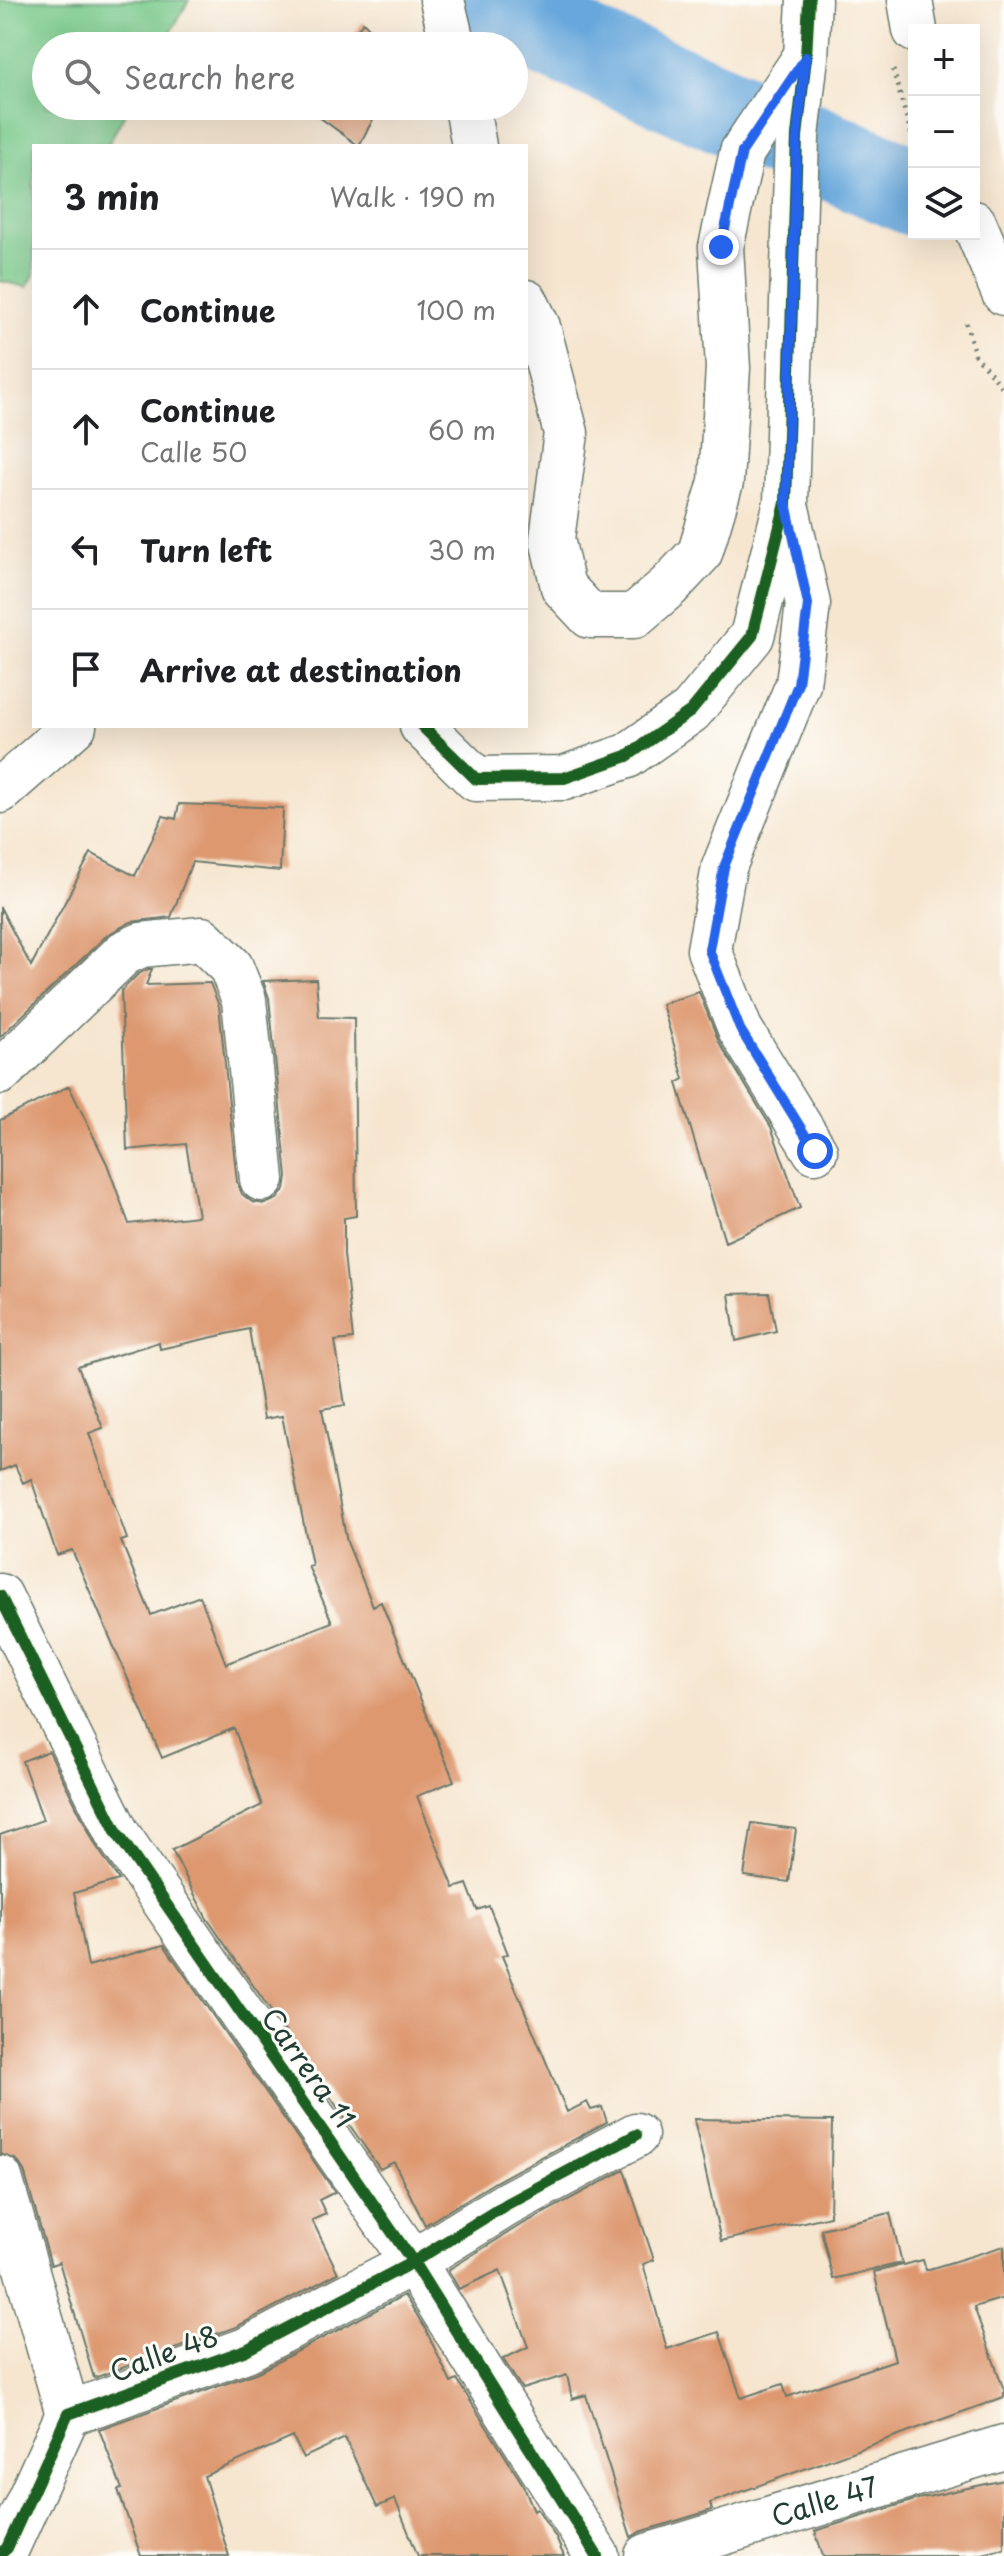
<!DOCTYPE html>
<html lang="en">
<head>
<meta charset="utf-8">
<style>
	:root { --surface:#fff; --page:#f6f6f6; --text:#202124; --muted:#757577; --line:#e0e0e0 }
	body { margin:0; font-family:"Playpen Sans",sans-serif; background:var(--page); color:var(--text) }
	.controls { position:absolute; right:24px; top:24px; display:grid; overflow:hidden; border-radius:0px; box-shadow:0 8px 32px #0002 }
	.controls button { width:72px; height:72px; display:grid; place-items:center; padding:0; border:0; border-bottom:2px solid var(--line); background:var(--surface); color:var(--text); font:40px sans-serif }
	.stop { position:absolute; width:24px; height:24px; margin:-18px; border:6px solid #2563eb; border-radius:50%; background:#fff }
	.stop.end { background:#2563eb; border-color:#fff; box-shadow:0 2px 8px #0008 }
	.list { margin:0; padding:0; list-style:none }
	h2 { display:flex; justify-content:space-between; align-items:center; height:104px; margin:0; padding:0 32px; font-size:34px }
	h2 small { font-size:26px; font-weight:400; color:var(--muted) }
	.list li { display:grid; grid-template-columns:52px 1fr auto; gap:24px; align-items:center; box-sizing:border-box; height:120px; padding:0 32px; border-top:2px solid var(--line) }
	.list b { display:block; font-size:30px; white-space:nowrap }
	.list p { margin:0; font-size:26px; white-space:nowrap; color:var(--muted) }
	.list em { font-size:26px; font-style:normal; color:var(--muted) }
	.icon { flex:none; width:44px; height:44px; fill:none; stroke:currentColor; stroke-width:2; stroke-linecap:round; stroke-linejoin:round }
	.map { position:relative; flex:none; width:1004px; height:2556px; overflow:hidden }
	.search { position:absolute; background:var(--surface); box-shadow:0 8px 32px #0002; left:32px; top:32px; width:496px; height:88px; display:flex; align-items:center; gap:20px; box-sizing:border-box; padding:0 28px; border-radius:44px; color:var(--muted); font-size:30px }
	.panel { position:absolute; background:var(--surface); box-shadow:0 8px 32px #0002; left:32px; top:144px; width:496px; height:584px; border-radius:0px }
	.map>svg:first-child { display:block }
</style>
</head>
<body>
<div class="map">
<svg width="1004" height="2556" viewBox="0 0 1004 2556">
	<rect width="100%" height="100%" fill="#fdfcf7"/>
	<filter id="ink" filterUnits="userSpaceOnUse"><feTurbulence type="fractalNoise" baseFrequency=".0125" numOctaves="2"/><feDisplacementMap in="SourceGraphic" scale="16" xChannelSelector="R" yChannelSelector="G"/><feConvolveMatrix kernelMatrix="1 2 1 2 8 2 1 2 1" color-interpolation-filters="sRGB"/></filter>
	<filter id="wash" filterUnits="userSpaceOnUse"><feTurbulence type="fractalNoise" baseFrequency=".006" numOctaves="4" result="noise"/><feDisplacementMap in="SourceGraphic" scale="32" xChannelSelector="R" yChannelSelector="G"/><feGaussianBlur stdDeviation="1.8" result="paint"/><feColorMatrix in="noise" values="0 0 0 0 0 0 0 0 0 0 0 0 0 0 0 0 0 1.4 0 .05"/><feComposite in="paint" operator="in"/></filter>
	<g filter="url(#wash)">
		<rect width="100%" height="100%" fill="#f6e6d0"/>
		<path fill="#78c98a" stroke="#4c835f" stroke-width="2" d="M 0,0 L 189,0 L 163,46 L 46,46 L 46,106 L 129,106 L 107,146 L 34,146 L 34,275 L 27,287 L 0,281 Z"/>
		<g fill="none" stroke-linecap="round" stroke-linejoin="round">
			<path stroke="#68a7db" stroke-width="88" d="M 470,0 L 914,192"/>
		</g>
		<g id="blocks">
			<path fill="#dd9870" fill-rule="evenodd" d="M 363,22 L 387,46 L 345,46 Z
				M 304,106 L 380,106 L 359,146 Z
				M 179,804 L 283,808 L 280,871 L 192,862 L 171,917 L 131,922 L 107,935 L 0,1037 L 0,907 L 31,966 L 91,853 L 135,876 L 163,816 L 176,819 Z
				M 148,969 L 152,969 L 146,985 L 210,983 L 219,1006 L 237,1182 L 242,1194 L 252,1202 L 265,1204 L 277,1199 L 285,1189 L 287,1177 L 269,998 L 263,981 L 316,979 L 319,1017 L 354,1018 L 356,1216 L 344,1218 L 344,1254 L 353,1339 L 335,1341 L 345,1405 L 322,1409 L 347,1542 L 373,1606 L 381,1602 L 454,1781 L 417,1796 L 454,1888 L 467,1884 L 477,1910 L 489,1906 L 508,1954 L 502,1956 L 567,2112 L 587,2102 L 591,2110 L 602,2107 L 607,2122 L 495,2182 L 425,2225 L 394,2162 L 380,2169 L 206,1917 L 172,1850 L 262,1805 L 234,1728 L 162,1758 L 72,1550 L 57,1555 L 31,1479 L 23,1483 L 15,1465 L 0,1471 L 0,1120 L 69,1086 L 107,1164 L 129,1224 L 198,1216 L 186,1144 L 127,1150 L 121,991 L 138,974 ZM 249,1329 L 264,1419 L 282,1416 L 312,1565 L 308,1566 L 332,1622 L 226,1664 L 200,1596 L 151,1615 L 121,1541 L 127,1539 L 89,1433 L 103,1428 L 78,1367 L 159,1342 L 160,1349 Z
				M 699,992 L 719,1042 L 771,1127 L 800,1208 L 725,1242 L 677,1083 L 684,1079 L 662,1004 Z
				M 769,1293 L 776,1331 L 736,1341 L 729,1294 Z
				M 49,1751 L 95,1844 L 119,1880 L 74,1893 L 88,1966 L 164,1945 L 335,2192 L 319,2200 L 326,2214 L 312,2220 L 338,2273 L 236,2327 L 94,2378 L 59,2262 L 51,2265 L 24,2171 L 17,2160 L 0,2154 L 0,1835 L 43,1820 L 22,1761 Z
				M 752,1823 L 796,1829 L 789,1882 L 744,1876 Z
				M 694,2119 L 832,2121 L 830,2216 L 721,2241 Z
				M 624,2170 L 654,2260 L 643,2264 L 667,2349 L 719,2332 L 741,2398 L 783,2384 L 787,2397 L 895,2360 L 874,2272 L 923,2260 L 926,2270 L 1004,2246 L 1004,2298 L 974,2307 L 1004,2390 L 1004,2397 L 710,2503 L 712,2510 L 640,2532 L 631,2537 L 586,2395 L 572,2399 L 567,2375 L 522,2389 L 503,2359 L 528,2347 L 500,2270 L 459,2289 L 448,2270 L 519,2226 Z
				M 890,2213 L 902,2263 L 833,2279 L 821,2229 Z
				M 404,2295 L 425,2328 L 451,2383 L 457,2380 L 522,2483 L 534,2510 L 537,2508 L 556,2538 L 564,2556 L 418,2556 L 395,2499 L 377,2507 L 345,2438 L 303,2458 L 293,2437 L 204,2476 L 229,2556 L 141,2556 L 118,2490 L 122,2489 L 99,2429 L 258,2372 Z
				M 1004,2480 L 1004,2549 L 974,2556 L 823,2556 L 815,2531 L 918,2499 Z"/>
		</g>
	</g>
	<g filter="url(#ink)">
		<use href="#blocks" fill-opacity="0" stroke="#6a786b" stroke-width="2"/>
		<g fill="none" stroke-linecap="round" stroke-linejoin="round">
			<defs>
				<g id="minor">
					<path d="M 442,0 L 453,46"/>
					<path d="M 467,106 L 474,146"/>
					<path d="M 526,302 L 538,327 L 566,433 L 552,539 L 563,587 L 590,616 L 634,616 L 669,586 L 700,553 L 721,482 L 728,368 L 721,247 L 742,152 L 802,62"/>
					<path d="M 788,513 L 808,604 L 798,684 L 724,867 L 709,950 L 740,1029 L 815,1151"/>
					<path d="M 422,726 L 476,779 L 564,778 L 627,756 L 691,711 L 752,636 L 786,503 L 797,136 L 806,57 L 809,0"/>
					<path d="M 0,791 L 74,726"/>
					<path d="M 0,1072 L 124,953 L 141,945 L 202,939 L 231,967 L 244,1000 L 262,1179"/>
					<path d="M 0,1596 L 117,1833 L 413,2262 L 597,2556"/>
					<path d="M 0,2178 L 68,2414"/>
					<path d="M 0,2554 L 7,2548 L 68,2414 L 246,2350 L 413,2262 L 507,2204 L 636,2135"/>
					<path id="s1" d="M 647,2556 L 1004,2447"/>
				</g>
				<path id="major" d="M 910,0 L 915,30
					M 974,223 L 1004,293"/>
			</defs>
			<use href="#minor" stroke="#6a786b" stroke-width="47"/>
			<use href="#major" stroke="#6a786b" stroke-width="47"/>
			<path stroke="#6a786b" stroke-width="5" stroke-dasharray="2 6" stroke-linecap="butt" d="M 893,70 L 914,143
				M 966,323 L 975,355 L 1004,389"/>
			<use href="#minor" stroke="#fff" stroke-width="44"/>
			<use href="#major" stroke="#fff" stroke-width="44"/>
			<defs>
				<path id="cycleway" d="M 422,726 L 476,779 L 564,778 L 627,756 L 691,711 L 752,636 L 786,503 L 797,136 L 806,57 L 809,0
					M 0,1596 L 117,1833 L 413,2262 L 597,2556
					M 0,2554 L 7,2548 L 68,2414 L 246,2350 L 413,2262 L 507,2204 L 636,2135"/>
			</defs>
			<use href="#cycleway" stroke="#fdfcf7" stroke-width="17"/>
			<use href="#cycleway" stroke="#1b5e20" stroke-width="12"/>
		</g>
	</g>
	<g fill="none" stroke-linecap="round" stroke-linejoin="round" filter="url(#ink)">
		<path stroke="#2563eb" stroke-width="10" d="M 721,247 L 742,152 L 806,57 L 797,136 L 786,503 L 808,604 L 798,684 L 724,867 L 709,950 L 740,1029 L 815,1151"/>
	</g>
	<g text-anchor="middle" stroke-width="6" stroke-linejoin="round" paint-order="stroke">
		<g font-size="28" fill="#1f3d34" stroke="#fdfcf7">
			<text transform="translate(308 2068) rotate(55)" y="10">Carrera 11</text>
			<text transform="translate(164 2354) rotate(-20)" y="10">Calle 48</text>
			<text dy="10" stroke="none"><textPath href="#s1" startOffset="186">Calle 47</textPath></text>
		</g>
	</g>
</svg>
<div class="controls">
<button>+</button>
<button>−</button>
<button><svg class="icon" aria-label="layers" viewBox="0 0 24 24"><path d="M12 4l9 5-9 5-9-5zM3 14l9 5 9-5"/></svg></button>
</div>
<div class="stop" style="left:815px;top:1151px"></div>
<div class="stop end" style="left:721px;top:247px"></div>
<div class="search"><svg class="icon" aria-label="search" viewBox="0 0 24 24"><circle cx="10" cy="10" r="6"/><path d="M15 15l6 6"/></svg>Search here</div>
<section class="panel">
<h2>3 min<small>Walk · 190 m</small></h2>
<ul class="list">
<li><svg class="icon" aria-label="ahead" viewBox="0 0 24 24"><path d="M12 20V5M6 11l6-6 6 6"/></svg><div><b>Continue</b></div><em>100 m</em></li>
<li><svg class="icon" aria-label="ahead" viewBox="0 0 24 24"><path d="M12 20V5M6 11l6-6 6 6"/></svg><div><b>Continue</b><p>Calle 50</p></div><em>60 m</em></li>
<li><svg class="icon" aria-label="left" viewBox="0 0 24 24"><path d="M17 20v-9H6M10 6l-5 5 5 5"/></svg><div><b>Turn left</b></div><em>30 m</em></li>
<li><svg class="icon" aria-label="arrive" viewBox="0 0 24 24"><path d="M6 21V4h12l-3 4 3 4H6"/></svg><div><b>Arrive at destination</b></div></li>
</ul>
</section>
</div>
</body>
</html>
